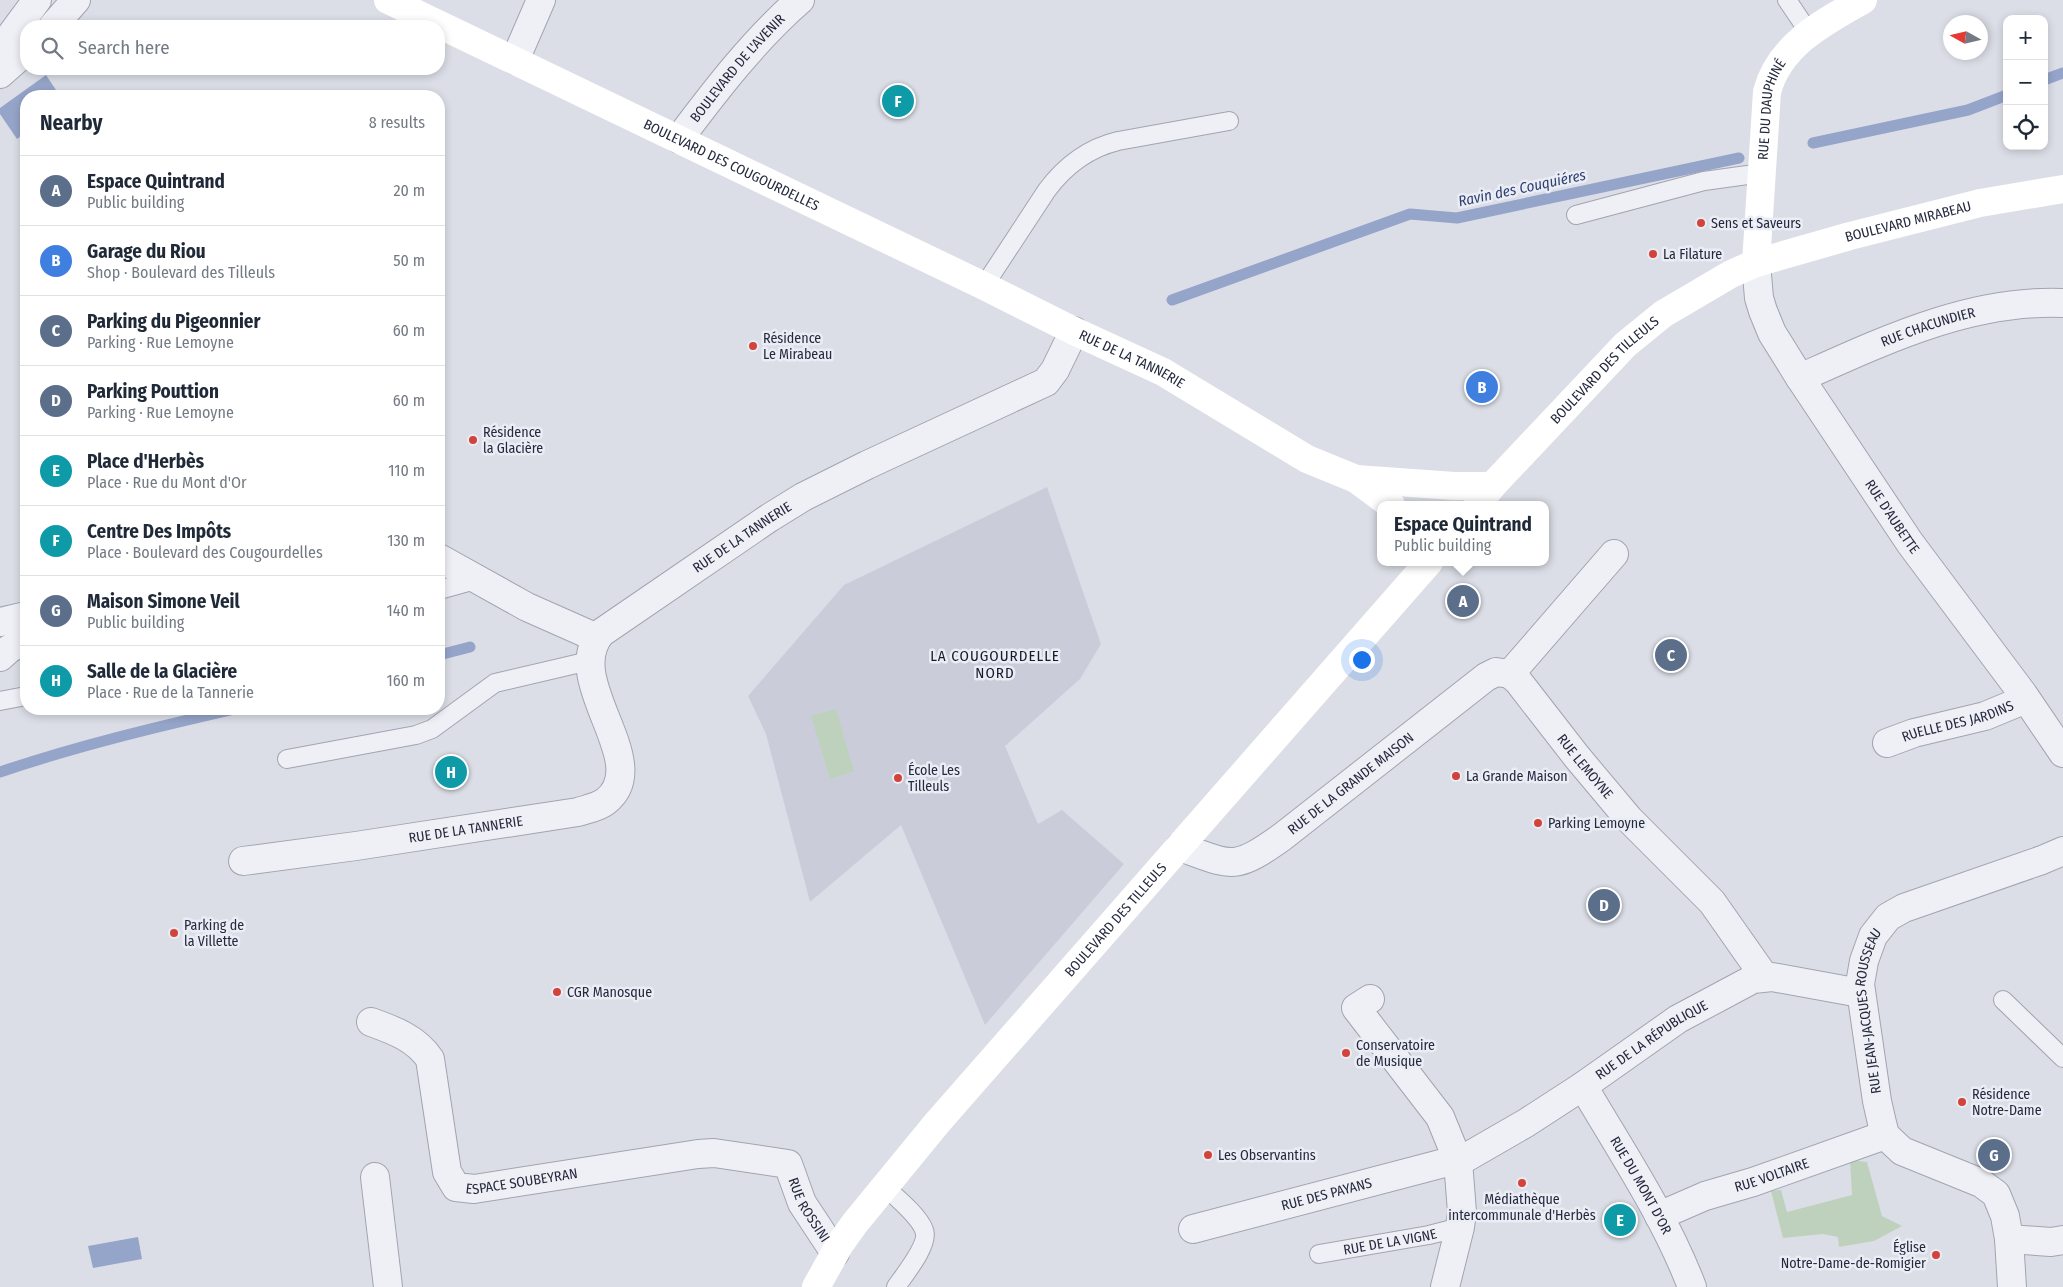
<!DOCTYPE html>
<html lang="en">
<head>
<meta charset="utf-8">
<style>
	:root { --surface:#fff; --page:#f6f6f7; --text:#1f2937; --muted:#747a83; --line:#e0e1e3; --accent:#2563eb }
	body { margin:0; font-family:"Fira Sans Condensed",sans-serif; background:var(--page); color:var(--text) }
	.controls { position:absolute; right:15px; top:15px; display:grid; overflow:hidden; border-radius:10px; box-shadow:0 2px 8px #0003 }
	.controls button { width:45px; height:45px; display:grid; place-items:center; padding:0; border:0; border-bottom:1px solid var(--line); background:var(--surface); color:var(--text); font:25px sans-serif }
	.compass { position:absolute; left:1943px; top:15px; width:45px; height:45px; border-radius:50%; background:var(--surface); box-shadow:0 2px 8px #0003; rotate:278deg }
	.you { position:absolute; left:1361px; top:659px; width:18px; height:18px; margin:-12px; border:4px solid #fff; border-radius:50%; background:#1a73e8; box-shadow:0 0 0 8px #1a73e833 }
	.badge { display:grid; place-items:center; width:32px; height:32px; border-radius:50%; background:var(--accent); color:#fff; font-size:16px; font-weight:700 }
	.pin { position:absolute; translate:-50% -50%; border:2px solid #fff; box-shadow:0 1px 5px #0006 }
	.popup { position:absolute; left:1377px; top:501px; width:172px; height:65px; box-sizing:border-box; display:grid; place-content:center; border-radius:10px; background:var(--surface); filter:drop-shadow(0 1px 4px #0005); font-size:16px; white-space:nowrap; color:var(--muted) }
	.popup b { font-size:19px; color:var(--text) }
	.popup::after { content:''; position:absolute; left:50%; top:100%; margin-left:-10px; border:10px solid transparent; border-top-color:var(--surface) }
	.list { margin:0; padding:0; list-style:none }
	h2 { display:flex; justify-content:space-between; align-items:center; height:65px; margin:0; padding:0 20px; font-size:21px }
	h2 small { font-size:16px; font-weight:400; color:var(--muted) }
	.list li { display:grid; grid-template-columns:32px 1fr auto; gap:15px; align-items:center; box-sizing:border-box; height:70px; padding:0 20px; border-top:1px solid var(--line) }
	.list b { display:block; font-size:19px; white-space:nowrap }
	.list p { margin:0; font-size:16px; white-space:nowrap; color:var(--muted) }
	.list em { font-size:16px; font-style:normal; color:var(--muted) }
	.icon { flex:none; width:28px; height:28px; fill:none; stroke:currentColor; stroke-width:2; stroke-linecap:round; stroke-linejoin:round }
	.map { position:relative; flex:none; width:2063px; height:1287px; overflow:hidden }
	.search { position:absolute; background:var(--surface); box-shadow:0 2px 8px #0003; left:20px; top:20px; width:425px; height:55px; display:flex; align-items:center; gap:12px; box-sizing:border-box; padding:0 18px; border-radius:20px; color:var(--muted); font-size:19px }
	.panel { position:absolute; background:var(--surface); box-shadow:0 2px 8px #0003; left:20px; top:90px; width:425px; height:625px; border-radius:20px }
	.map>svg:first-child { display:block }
</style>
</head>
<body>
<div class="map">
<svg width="2063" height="1287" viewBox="0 0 2063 1287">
	<rect width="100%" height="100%" fill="#dcdee7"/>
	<path fill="#cacdd9" d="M 1047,487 L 1101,644 L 1080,679 L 1005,746 L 1038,824 L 1062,810 L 1124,864 L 985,1025 L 901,825 L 810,902 L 766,734 L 748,696 L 844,585 Z"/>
	<path fill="#bed1bd" d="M 836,709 L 854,771 L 830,779 L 811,716 Z
		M 1850,1160 L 1867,1162 L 1882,1216 L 1902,1226 L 1874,1241 L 1839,1247 L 1838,1237 L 1823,1234 L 1783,1238 L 1771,1191 L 1781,1190 L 1787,1212 L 1852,1195 Z"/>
	<path fill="#95a4c9" d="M 46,75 L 60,96 L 26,96 L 26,132 L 17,139 L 0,114 L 0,108 Z
		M 138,1237 L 142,1259 L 93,1268 L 88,1246 Z"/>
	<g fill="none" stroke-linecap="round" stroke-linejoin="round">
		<path stroke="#95a4c9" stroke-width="11" d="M 2044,80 L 2063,73
			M 1813,143 L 1968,110 L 2007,95
			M 1172,300 L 1410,214 L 1457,218 L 1739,158
			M 439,655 L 470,647
			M 0,772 C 77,746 156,727 235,709"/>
		<defs>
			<g id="lane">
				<path d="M 1787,0 L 1810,34"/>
				<path d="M 1576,215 L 1704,181 L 1762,173"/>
				<path d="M 984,286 L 1047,190 C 1065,166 1089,148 1118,141 L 1229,121"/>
				<path d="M 439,590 L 475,580"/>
				<path d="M 0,701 L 26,696"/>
				<path d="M 287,759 L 416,735 L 432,729 L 495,683 L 589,661"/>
				<path d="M 2003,1000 L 2063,1058"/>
				<path d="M 885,1187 C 896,1197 919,1216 924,1230 C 930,1244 904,1275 896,1287"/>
				<path id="s1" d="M 1319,1254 L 1429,1235 L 1460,1227"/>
			</g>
			<g id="street">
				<path d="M 53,26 L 76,0"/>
				<path d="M 0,50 L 37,0"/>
				<path d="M 515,60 L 541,0"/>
				<path d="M 0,74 L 26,51"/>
				<path id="s2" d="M 679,139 C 715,91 754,40 800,0"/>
				<path id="s3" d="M 1756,263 L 1759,298 L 1763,311 L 1772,333 L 1800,378 L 1910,543 L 2023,694 L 2063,753"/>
				<path id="s4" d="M 1800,378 C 1883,341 1970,299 2063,303"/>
				<path id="s5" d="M 1614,554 L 1510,674 L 1518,681 L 1577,757 L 1629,819 L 1712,902 L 1764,976"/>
				<path d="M 439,558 L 527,607 L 597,638"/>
				<path d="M 0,622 L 26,616"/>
				<path d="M 0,657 L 9,649 L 26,639"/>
				<path id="s6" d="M 1887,743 L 1914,733 L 1985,716 L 2026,699"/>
				<path id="s7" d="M 1180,847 C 1233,866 1234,871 1282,837 L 1486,677 L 1496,672 L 1510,674"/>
				<path id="s8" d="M 243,861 L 356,846 L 578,812 C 587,809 599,807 606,801 C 655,762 560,681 601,633 L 769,518 L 803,497 L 867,465 L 1046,382 L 1055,370 L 1074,331"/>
				<path d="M 1370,999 L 1356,1008 L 1440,1117 L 1458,1161 L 1462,1212 L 1460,1227 L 1445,1287"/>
				<path id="s9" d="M 371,1022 C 393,1030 416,1038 430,1059 L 447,1172 L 456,1187 L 474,1189 L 698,1154 L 714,1153 L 788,1164 L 802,1203 L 835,1253"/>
				<path id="s10" d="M 1583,1086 C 1621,1151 1665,1216 1692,1287"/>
				<path d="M 375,1177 L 388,1287"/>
				<path id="s11" d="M 1659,1216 L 1705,1196 L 1753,1182 L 1885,1135"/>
				<path id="s12" d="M 1193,1229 L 1467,1157 L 1526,1123 L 1583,1086 L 1678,1019 L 1753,979 L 1772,977 L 1860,993"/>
				<path d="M 2009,1239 L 2051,1242 L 2063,1240"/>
				<path id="s13" d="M 2012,1287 L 2009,1239 L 2005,1216 L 1996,1194 L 1981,1183 L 1902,1151 L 1885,1135 L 1882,1123 L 1877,1101 L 1860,984 L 1864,961 L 1873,936 L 1888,917 L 1904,908 L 2042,860 L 2063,851"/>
			</g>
		</defs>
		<use href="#lane" stroke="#a1a4b1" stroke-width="20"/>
		<use href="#street" stroke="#a1a4b1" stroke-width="30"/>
		<use href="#lane" stroke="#eff0f5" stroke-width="18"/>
		<use href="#street" stroke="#eff0f5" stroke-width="28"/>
		<g stroke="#fff" stroke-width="28">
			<path id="s14" d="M 388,0 L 984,286 L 1074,331 L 1163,372 L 1307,459 L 1356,479 L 1391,505"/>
			<path id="s15" d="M 1756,263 L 1767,92 C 1779,45 1824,22 1863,0"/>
			<path d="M 1356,479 L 1454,486 L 1492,486"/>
			<path id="s16" d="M 1477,505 L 1492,486 L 1625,345 L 1663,314 L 1731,274 L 1756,263 L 1850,236 L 1980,203 L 2063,189"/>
			<path id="s17" d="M 816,1287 L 840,1244 L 855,1223 L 937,1123 L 1429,562"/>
		</g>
	</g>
	<g fill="#d2433b" stroke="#ebedf5" stroke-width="2">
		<circle cx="1701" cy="223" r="5"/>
		<circle cx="1653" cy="254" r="5"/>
		<circle cx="753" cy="346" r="5"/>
		<circle cx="473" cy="440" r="5"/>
		<circle cx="1456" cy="776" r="5"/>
		<circle cx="898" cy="778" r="5"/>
		<circle cx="1538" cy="823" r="5"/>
		<circle cx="174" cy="933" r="5"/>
		<circle cx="557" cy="992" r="5"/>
		<circle cx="1346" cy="1053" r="5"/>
		<circle cx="1962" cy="1102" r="5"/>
		<circle cx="1208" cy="1155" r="5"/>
		<circle cx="1522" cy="1183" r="5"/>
		<circle cx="1936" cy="1255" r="5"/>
	</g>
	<g text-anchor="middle" stroke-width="5" stroke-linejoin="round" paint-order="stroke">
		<g font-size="14" fill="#25293e" stroke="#ebedf5">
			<text dy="5" stroke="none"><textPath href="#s2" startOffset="92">BOULEVARD DE L'AVENIR</textPath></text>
			<text dy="5" stroke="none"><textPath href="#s15" startOffset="155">RUE DU DAUPHINÉ</textPath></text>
			<text dy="5" stroke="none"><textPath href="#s14" startOffset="381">BOULEVARD DES COUGOURDELLES</textPath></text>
			<text dy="5" stroke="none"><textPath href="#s16" startOffset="531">BOULEVARD MIRABEAU</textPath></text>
			<text dy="5" stroke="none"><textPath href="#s4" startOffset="138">RUE CHACUNDIER</textPath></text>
			<text dy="5" stroke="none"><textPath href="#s14" startOffset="826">RUE DE LA TANNERIE</textPath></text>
			<text dy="5" stroke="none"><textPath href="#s16" startOffset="186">BOULEVARD DES TILLEULS</textPath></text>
			<text dy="5" stroke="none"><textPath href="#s3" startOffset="292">RUE D'AUBETTE</textPath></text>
			<text dy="5" stroke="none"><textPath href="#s8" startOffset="719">RUE DE LA TANNERIE</textPath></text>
			<text dy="5" stroke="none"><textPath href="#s6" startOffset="74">RUELLE DES JARDINS</textPath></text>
			<text dy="5" stroke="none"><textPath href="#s5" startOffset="278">RUE LEMOYNE</textPath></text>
			<text dy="5" stroke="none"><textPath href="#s7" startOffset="198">RUE DE LA GRANDE MAISON</textPath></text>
			<text dy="5" stroke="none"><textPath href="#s8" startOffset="225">RUE DE LA TANNERIE</textPath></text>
			<text dy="5" stroke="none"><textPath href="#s17" startOffset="475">BOULEVARD DES TILLEULS</textPath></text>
			<text dy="5" stroke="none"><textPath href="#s13" startOffset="349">RUE JEAN-JACQUES ROUSSEAU</textPath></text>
			<text dy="5" stroke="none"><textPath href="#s12" startOffset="502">RUE DE LA RÉPUBLIQUE</textPath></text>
			<text dy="5" stroke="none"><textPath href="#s11" startOffset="120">RUE VOLTAIRE</textPath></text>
			<text dy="5" stroke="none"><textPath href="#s9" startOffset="269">ESPACE SOUBEYRAN</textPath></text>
			<text dy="5" stroke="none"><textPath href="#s10" startOffset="115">RUE DU MONT D'OR</textPath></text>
			<text dy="5" stroke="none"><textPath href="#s12" startOffset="138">RUE DES PAYANS</textPath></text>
			<text dy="5" stroke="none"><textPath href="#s9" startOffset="589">RUE ROSSINI</textPath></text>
			<text dy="5" stroke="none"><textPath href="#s1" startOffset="72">RUE DE LA VIGNE</textPath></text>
		</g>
		<g font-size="14" fill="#25293e" stroke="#ebedf5" text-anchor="start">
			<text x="1711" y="228">Sens et Saveurs</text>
			<text x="1663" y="259">La Filature</text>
			<text x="763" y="343">Résidence<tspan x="763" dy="16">Le Mirabeau</tspan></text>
			<text x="483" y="437">Résidence<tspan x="483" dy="16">la Glacière</tspan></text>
			<text x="908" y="775">École Les<tspan x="908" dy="16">Tilleuls</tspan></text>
			<text x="1466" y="781">La Grande Maison</text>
			<text x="1548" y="828">Parking Lemoyne</text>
			<text x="184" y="930">Parking de<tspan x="184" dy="16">la Villette</tspan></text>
			<text x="567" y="997">CGR Manosque</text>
			<text x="1356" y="1050">Conservatoire<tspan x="1356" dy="16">de Musique</tspan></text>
			<text x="1972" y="1099">Résidence<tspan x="1972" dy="16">Notre-Dame</tspan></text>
			<text x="1218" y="1160">Les Observantins</text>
			<text x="1522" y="1204" text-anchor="middle">Médiathèque<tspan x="1522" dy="16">intercommunale d'Herbès</tspan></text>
			<text x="1926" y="1252" text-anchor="end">Église<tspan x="1926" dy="16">Notre-Dame-de-Romigier</tspan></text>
		</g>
		<g font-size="15" font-style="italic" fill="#2e3f73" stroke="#ebedf5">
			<text transform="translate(1522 188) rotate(-12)" y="5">Ravin des Couquiéres</text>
		</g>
		<g font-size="15" letter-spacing="1" fill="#181b2e" stroke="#ebedf5">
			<text x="995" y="661">LA COUGOURDELLE<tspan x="995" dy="17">NORD</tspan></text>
		</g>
	</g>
</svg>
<div class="controls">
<button>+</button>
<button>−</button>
<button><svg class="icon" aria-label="locate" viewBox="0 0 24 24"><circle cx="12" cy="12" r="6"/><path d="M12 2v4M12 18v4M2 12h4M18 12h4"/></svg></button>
</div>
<svg class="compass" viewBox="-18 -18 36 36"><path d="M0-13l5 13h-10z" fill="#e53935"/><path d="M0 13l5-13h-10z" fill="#747a83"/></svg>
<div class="you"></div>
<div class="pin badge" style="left:1463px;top:601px;background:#5c6f8a">A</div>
<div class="popup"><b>Espace Quintrand</b>Public building</div>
<div class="pin badge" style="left:1482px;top:387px;background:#3f7fe0">B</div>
<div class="pin badge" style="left:1671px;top:655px;background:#5c6f8a">C</div>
<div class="pin badge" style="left:1604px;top:905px;background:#5c6f8a">D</div>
<div class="pin badge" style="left:1620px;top:1220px;background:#0f9aa8">E</div>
<div class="pin badge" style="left:898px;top:101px;background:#0f9aa8">F</div>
<div class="pin badge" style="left:1994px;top:1155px;background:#5c6f8a">G</div>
<div class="pin badge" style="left:451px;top:772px;background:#0f9aa8">H</div>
<div class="search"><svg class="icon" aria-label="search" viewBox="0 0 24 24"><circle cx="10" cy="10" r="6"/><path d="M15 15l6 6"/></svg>Search here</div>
<section class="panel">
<h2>Nearby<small>8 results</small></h2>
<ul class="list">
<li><span class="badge" style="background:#5c6f8a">A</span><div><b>Espace Quintrand</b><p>Public building</p></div><em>20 m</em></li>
<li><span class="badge" style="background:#3f7fe0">B</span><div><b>Garage du Riou</b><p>Shop · Boulevard des Tilleuls</p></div><em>50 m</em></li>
<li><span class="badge" style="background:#5c6f8a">C</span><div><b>Parking du Pigeonnier</b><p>Parking · Rue Lemoyne</p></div><em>60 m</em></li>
<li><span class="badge" style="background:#5c6f8a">D</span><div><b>Parking Pouttion</b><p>Parking · Rue Lemoyne</p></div><em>60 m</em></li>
<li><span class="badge" style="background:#0f9aa8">E</span><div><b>Place d'Herbès</b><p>Place · Rue du Mont d'Or</p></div><em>110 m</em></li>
<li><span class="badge" style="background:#0f9aa8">F</span><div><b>Centre Des Impôts</b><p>Place · Boulevard des Cougourdelles</p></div><em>130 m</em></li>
<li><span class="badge" style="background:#5c6f8a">G</span><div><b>Maison Simone Veil</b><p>Public building</p></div><em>140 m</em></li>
<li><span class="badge" style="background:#0f9aa8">H</span><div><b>Salle de la Glacière</b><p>Place · Rue de la Tannerie</p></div><em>160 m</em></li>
</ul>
</section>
</div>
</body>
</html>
